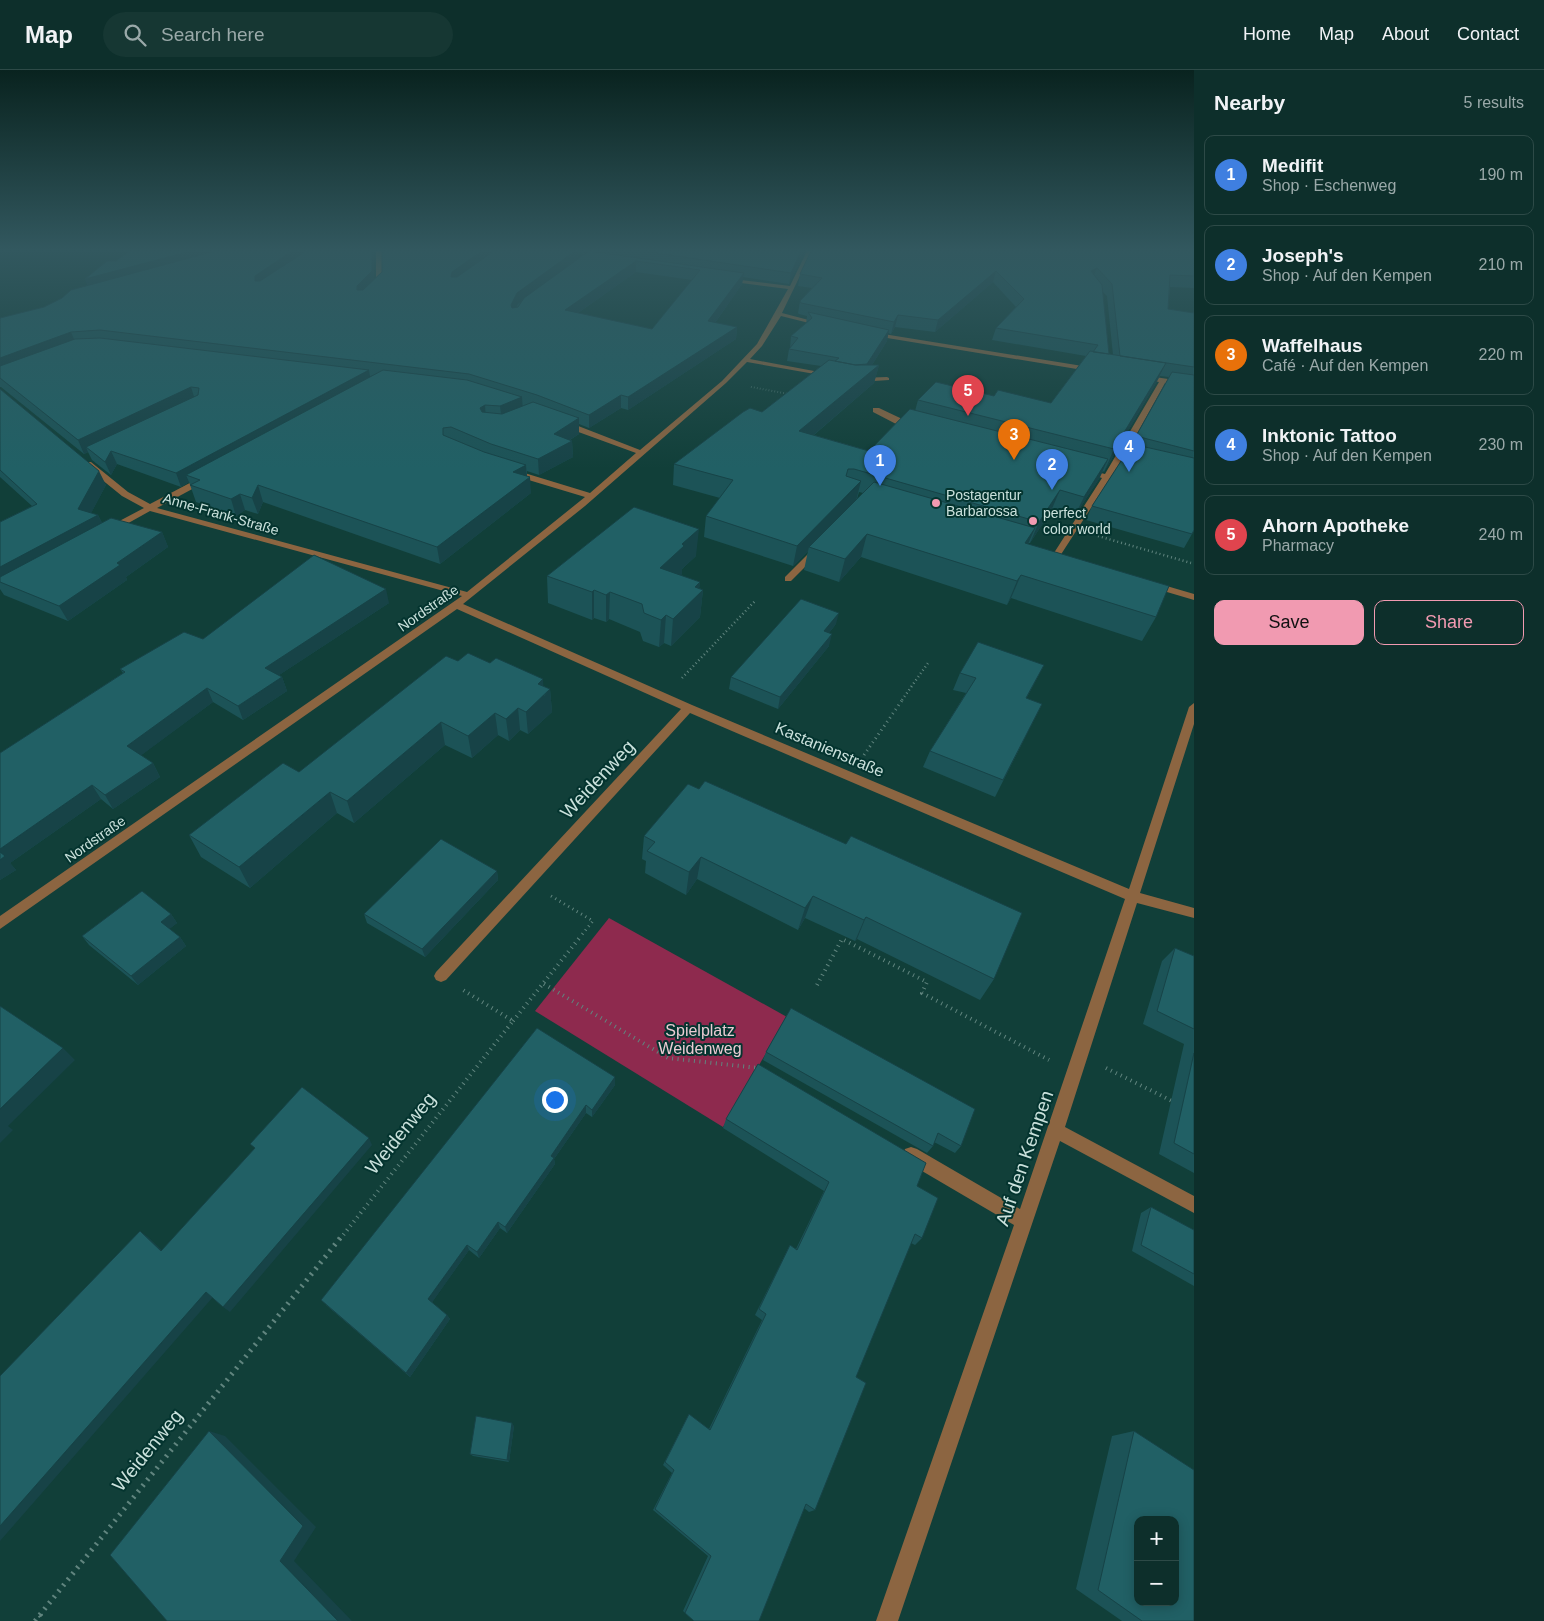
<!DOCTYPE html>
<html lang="en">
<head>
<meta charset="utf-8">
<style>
	:root { --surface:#0d2f2b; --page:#163733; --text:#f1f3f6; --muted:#9aa9a9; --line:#2d4a47; --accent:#f19ab1 }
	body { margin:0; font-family:Arial,sans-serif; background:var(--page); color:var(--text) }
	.controls { position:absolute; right:15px; bottom:15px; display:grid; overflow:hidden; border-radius:10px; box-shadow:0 2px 12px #0003 }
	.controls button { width:45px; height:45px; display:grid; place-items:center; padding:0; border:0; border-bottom:1px solid var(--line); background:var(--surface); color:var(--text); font:25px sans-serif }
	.you { position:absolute; left:554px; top:1029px; width:18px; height:18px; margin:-12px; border:4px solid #fff; border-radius:50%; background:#1a73e8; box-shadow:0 0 0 8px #1a73e833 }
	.badge { display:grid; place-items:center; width:32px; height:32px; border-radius:50%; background:var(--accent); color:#fff; font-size:16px; font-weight:700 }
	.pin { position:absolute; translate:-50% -41px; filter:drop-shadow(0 1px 2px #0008) }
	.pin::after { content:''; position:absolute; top:26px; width:18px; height:15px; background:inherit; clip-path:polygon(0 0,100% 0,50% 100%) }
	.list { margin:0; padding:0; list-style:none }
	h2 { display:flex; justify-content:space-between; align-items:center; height:65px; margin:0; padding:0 20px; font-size:21px }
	h2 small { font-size:16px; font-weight:400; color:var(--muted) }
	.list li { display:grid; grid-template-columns:32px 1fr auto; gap:15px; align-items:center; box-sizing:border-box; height:80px; margin:0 10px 10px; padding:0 10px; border:1px solid var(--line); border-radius:10px }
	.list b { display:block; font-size:19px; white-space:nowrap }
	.list p { margin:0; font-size:16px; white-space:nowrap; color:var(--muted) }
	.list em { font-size:16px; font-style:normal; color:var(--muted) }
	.actions { display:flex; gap:10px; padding:15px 20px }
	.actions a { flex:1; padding:11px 0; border:1px solid var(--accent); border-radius:10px; text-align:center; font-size:18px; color:var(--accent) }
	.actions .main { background:var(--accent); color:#111 }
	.icon { flex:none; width:28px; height:28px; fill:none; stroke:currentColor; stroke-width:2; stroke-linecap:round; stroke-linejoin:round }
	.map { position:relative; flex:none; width:1194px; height:1551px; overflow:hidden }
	header { display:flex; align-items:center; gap:30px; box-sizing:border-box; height:70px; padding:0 25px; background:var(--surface); border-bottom:1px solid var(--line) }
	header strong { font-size:24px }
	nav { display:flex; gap:28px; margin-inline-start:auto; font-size:18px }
	.search { width:350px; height:45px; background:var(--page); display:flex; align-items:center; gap:12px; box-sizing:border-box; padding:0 18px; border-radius:28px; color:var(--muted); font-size:19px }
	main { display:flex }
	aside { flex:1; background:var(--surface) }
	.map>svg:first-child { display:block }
</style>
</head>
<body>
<header>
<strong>Map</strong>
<div class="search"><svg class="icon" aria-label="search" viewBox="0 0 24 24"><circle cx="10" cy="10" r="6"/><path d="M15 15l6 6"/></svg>Search here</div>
<nav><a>Home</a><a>Map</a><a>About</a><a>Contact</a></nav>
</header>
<main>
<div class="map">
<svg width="1194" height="1551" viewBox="0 0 1194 1551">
	<rect width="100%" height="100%" fill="#113f39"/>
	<path fill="#8e2a4e" d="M 609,848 L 787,947 L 723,1057 L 535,941 Z"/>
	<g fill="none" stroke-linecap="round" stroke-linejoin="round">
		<path stroke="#61857f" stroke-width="2" stroke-dasharray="0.5 2.5" stroke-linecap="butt" d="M 751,317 L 789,324"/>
		<path stroke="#61857f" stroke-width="2.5" stroke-dasharray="1 3" stroke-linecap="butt" d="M 1098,466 L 1191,493
			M 682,608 L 755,531
			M 902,630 L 928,593"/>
		<path stroke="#61857f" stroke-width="3" stroke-dasharray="1 4" stroke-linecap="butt" d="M 864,685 L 903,629
			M 551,826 L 593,851 L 580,867"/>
		<path stroke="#61857f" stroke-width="4" stroke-dasharray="1 4.5" stroke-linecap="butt" d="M 544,914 L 668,988 L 758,998
			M 817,915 L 842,869 L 927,912 L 922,923 L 1049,990
			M 513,951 L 581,866
			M 1106,998 L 1174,1032
			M 340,1169 L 513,951 L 463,920"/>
		<path stroke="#61857f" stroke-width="5" stroke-dasharray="2 5.5" stroke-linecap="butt" d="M 40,1545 L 44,1551
			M 35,1551 L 341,1167"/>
		<path fill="#8c6541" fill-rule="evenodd" d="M 376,181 L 382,181 L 382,213 L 374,220 L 371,218 L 376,213 Z
			M 807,181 L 812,181 L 782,243 L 824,254 L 821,256 L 781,246 L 762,276 L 750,289 L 830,304 L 833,306 L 832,307 L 747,292 L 726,313 L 585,436 L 463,534 L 692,635 L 1129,819 L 1189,637 L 1194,633 L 1194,654 L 1140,823 L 1194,838 L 1194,848 L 1137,833 L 1065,1057 L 1194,1126 L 1194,1143 L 1060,1071 L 898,1551 L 876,1551 L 1014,1155 L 905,1091 L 903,1085 L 905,1079 L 911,1077 L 917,1079 L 1020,1139 L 1125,829 L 690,643 L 446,910 L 441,912 L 436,910 L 434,906 L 436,902 L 681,639 L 457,539 L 0,859 L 0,846 L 462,526 L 150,441 L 114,461 L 108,461 L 108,457 L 144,438 L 122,426 L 85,396 L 85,392 L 91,392 L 128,422 L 150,434 L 203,406 L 209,406 L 209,410 L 157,438 L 467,522 L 585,427 L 512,405 L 512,401 L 518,401 L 590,423 L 636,383 L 562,356 L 562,352 L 568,352 L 640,380 L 722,311 L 757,274 L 788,219 L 726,211 L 724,208 L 790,216 Z
			M 871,262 L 1095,298 L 1098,300 L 1095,302 L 869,265 L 868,264 Z
			M 1142,305 L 1194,313 L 1194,317 L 1165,313 L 1127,382 L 1060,486 L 1056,489 L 1053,488 L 1052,486 L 1102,408 L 1081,401 L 1085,399 L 1105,404 L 1159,312 L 1140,308 L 1139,307 Z
			M 887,307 L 889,308 L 889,310 L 859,312 L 856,310 L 859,308 Z
			M 873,338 L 879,338 L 917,356 L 913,358 L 898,355 L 873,342 Z
			M 818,476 L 821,477 L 821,481 L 791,511 L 785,511 L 785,507 L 815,477 Z
			M 1153,512 L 1194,524 L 1194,530 L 1150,517 L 1148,515 Z"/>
	</g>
	<path fill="#1c5357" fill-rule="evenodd" d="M 129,181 L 374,181 L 374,209 L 382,202 L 382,181 L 805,181 L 789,214 L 743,207 L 742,214 L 715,253 L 737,257 L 736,269 L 628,340 L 621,338 L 589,358 L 579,354 L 579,364 L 570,370 L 572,371 L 573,387 L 539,405 L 527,401 L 527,406 L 531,423 L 440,494 L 263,432 L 258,444 L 245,440 L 236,446 L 196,432 L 189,412 L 181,417 L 117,394 L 111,405 L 92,390 L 88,382 L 84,384 L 1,317 L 0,317 L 0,248 L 44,237 L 87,216 ZM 578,183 L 585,184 L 578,189 ZM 636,202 L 692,210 L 652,259 L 578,243 Z
		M 1194,181 L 1194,218 L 1170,217 L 1168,239 L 1194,243 L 1194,460 L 1192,464 L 1184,478 L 1086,450 L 1092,436 L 1133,374 L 1169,307 L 1160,306 L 1156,313 L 1104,402 L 1103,401 L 1099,409 L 1074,447 L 1051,441 L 1030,473 L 1029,473 L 1028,474 L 1156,547 L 1142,571 L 1011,528 L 1007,535 L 861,487 L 839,512 L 804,500 L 808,481 L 793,496 L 704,467 L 706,446 L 720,428 L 673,415 L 674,394 L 762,342 L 821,296 L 787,291 L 789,279 L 790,278 L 791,266 L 806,254 L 807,246 L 799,244 L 798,243 L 800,231 L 812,218 L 798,216 L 800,204 ZM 993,212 L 1016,237 L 996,258 L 992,270 L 1086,286 L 1051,333 L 994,326 L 918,330 L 915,341 L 869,381 L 814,365 L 874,313 L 879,295 L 872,295 L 887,271 L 888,263 L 891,264 L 895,257 L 935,262 ZM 1102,221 L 1107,226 L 1113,285 L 1109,284 ZM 859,422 L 863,423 L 857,429 Z
		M 0,319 L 106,415 L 91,443 L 98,445 L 102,453 L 162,462 L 168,477 L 126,507 L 127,510 L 68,551 L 4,525 L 0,519 L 0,452 L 32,436 L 0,407 Z
		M 696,486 L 682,499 L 682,504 L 680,505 L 700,512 L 699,518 L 703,520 L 700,547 L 671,576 L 664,573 L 659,577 L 643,571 L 640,562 L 609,549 L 606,552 L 594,548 L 592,550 L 548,533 L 547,506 Z
		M 389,533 L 279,605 L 282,607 L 287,621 L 243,650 L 213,632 L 141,685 L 153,693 L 160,707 L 113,739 L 101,729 L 10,793 L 16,800 L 0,810 L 0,683 L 123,603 L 120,599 L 203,569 Z
		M 836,554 L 829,563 L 829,576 L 778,639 L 729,619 L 731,607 Z
		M 1044,595 L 1026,629 L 1042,634 L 995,727 L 923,697 L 930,681 L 966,623 L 953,620 L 960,603 Z
		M 543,616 L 550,619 L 552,642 L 528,664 L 520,660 L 509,671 L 498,665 L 472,688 L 445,675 L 354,753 L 337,743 L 250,818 L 201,787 L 189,765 L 299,702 Z
		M 688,714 L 994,909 L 980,930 L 857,869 L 855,871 L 805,848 L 798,860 L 697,809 L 686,825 L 645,803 L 646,791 L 642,789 L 644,766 Z
		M 497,801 L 498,810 L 425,887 L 367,853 L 364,844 Z
		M 171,844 L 177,853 L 169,859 L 180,867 L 186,876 L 138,915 L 89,875 L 82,866 Z
		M 1175,878 L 1194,886 L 1194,1103 L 1159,1084 L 1184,974 L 1143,954 L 1162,891 Z
		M 791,938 L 961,1076 L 955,1083 L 934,1072 L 933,1076 L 927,1083 L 763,990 L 766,982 Z
		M 537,958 L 615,1015 L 592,1047 L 586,1043 L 554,1089 L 555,1094 L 507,1163 L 500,1158 L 479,1188 L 469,1180 L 432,1232 L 447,1245 L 450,1249 L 410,1307 L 326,1235 Z
		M 726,1049 L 917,1116 L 922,1168 L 915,1175 L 911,1173 L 856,1307 L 815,1440 L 809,1442 L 804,1438 L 759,1551 L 694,1551 L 683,1541 L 708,1486 L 653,1440 L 672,1403 L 663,1395 L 687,1348 L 709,1359 L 762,1250 L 755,1245 L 790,1175 L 796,1179 L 824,1121 L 723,1058 Z
		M 1151,1137 L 1194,1160 L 1194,1216 L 1132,1181 L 1141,1143 Z
		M 514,1356 L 509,1392 L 473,1386 L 470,1384 Z
		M 1134,1361 L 1194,1551 L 1122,1551 L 1076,1519 L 1112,1366 Z"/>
	<path fill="#174347" d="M 191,181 L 235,181 L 89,221 L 85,209 Z
		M 292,181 L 310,181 L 258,222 L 255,211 L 255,206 Z
		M 372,181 L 374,181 L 374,212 L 359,228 L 357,216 Z
		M 482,181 L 498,181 L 453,213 L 451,207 L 452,202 Z
		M 575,181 L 578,181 L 578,190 L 518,234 L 511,247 L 511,235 L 517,223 Z
		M 801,181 L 805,181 L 789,214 L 791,203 Z
		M 636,191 L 636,202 L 565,252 L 565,240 Z
		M 1097,198 L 1092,209 L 1091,201 Z
		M 996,201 L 993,212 L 935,262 L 938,250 Z
		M 744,203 L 742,214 L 707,264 L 708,251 Z
		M 898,245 L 895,257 L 891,264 L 894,252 Z
		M 737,257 L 736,269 L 628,340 L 628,327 Z
		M 889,260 L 887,271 L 865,306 L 867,294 Z
		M 71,262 L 76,274 L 0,303 L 0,288 Z
		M 1166,293 L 1156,313 L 1104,402 L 1114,379 Z
		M 879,295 L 874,313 L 796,380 L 799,361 Z
		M 369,300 L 371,313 L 186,405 L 189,412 L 181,417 L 176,403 Z
		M 191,317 L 195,330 L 86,377 L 88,382 L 84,384 L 78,370 Z
		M 621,325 L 621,338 L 589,358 L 589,345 Z
		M 522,327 L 523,342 L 502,352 L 500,336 Z
		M 485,335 L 486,350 L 480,338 Z
		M 579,348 L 579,364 L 555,379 L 554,364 Z
		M 572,371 L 573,387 L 539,405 L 538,389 Z
		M 111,381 L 117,394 L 111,405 L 105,392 Z
		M 1108,389 L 1099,409 L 1074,447 L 1084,427 Z
		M 526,395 L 527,409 L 530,407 L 531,423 L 440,494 L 437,477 L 513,402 Z
		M 99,401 L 106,415 L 87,451 L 98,445 L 105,459 L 0,512 L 0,497 L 78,439 Z
		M 861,411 L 856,431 L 809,477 L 808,481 L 793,496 L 797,476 Z
		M 258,415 L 263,432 L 258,444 L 252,428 Z
		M 1060,420 L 1051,441 L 1030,473 L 1039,452 Z
		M 240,424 L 245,440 L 236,446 L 231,429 Z
		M 1035,458 L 1025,481 L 1025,473 Z
		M 699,459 L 696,486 L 682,499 L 682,504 L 658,525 L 660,498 L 682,474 Z
		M 162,462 L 168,477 L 126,507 L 127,510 L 68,551 L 59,536 L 117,493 Z
		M 867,464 L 861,487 L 839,512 L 845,489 Z
		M 1021,505 L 1011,528 L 1007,535 L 1017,511 Z
		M 700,512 L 699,524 L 703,520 L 700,547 L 671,576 L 673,549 L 695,517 Z
		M 386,519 L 389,533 L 270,611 L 265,598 Z
		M 594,520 L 594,548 L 592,550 L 592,522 Z
		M 610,522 L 609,549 L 606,552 L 606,525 Z
		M 839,543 L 836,554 L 821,573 L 824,561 Z
		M 666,545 L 664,573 L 659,577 L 661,550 Z
		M 832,564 L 829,576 L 778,639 L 780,627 Z
		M 282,607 L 287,621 L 243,650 L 238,636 Z
		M 543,609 L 544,626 L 550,619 L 552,642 L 528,664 L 526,642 L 538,614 Z
		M 207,618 L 213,632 L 135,690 L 127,676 Z
		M 518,638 L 520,660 L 509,671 L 506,649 Z
		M 495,643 L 498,665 L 472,688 L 468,666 Z
		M 441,652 L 445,675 L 354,753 L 347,731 Z
		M 153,693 L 160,707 L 113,739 L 105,725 Z
		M 92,715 L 101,729 L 10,793 L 16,800 L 0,810 L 0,779 Z
		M 330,722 L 337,743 L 250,818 L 239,797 Z
		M 701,787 L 697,809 L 686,825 L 689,802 Z
		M 497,801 L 498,810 L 425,887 L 422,879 Z
		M 813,826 L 805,848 L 798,860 L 805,838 Z
		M 171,844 L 177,853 L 167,861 L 161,852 Z
		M 866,847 L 857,869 L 855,871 L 864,850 Z
		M 180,867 L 186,876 L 138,915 L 131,906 Z
		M 63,978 L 75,990 L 8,1056 L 13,1060 L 0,1073 L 0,1039 Z
		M 615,1007 L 615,1015 L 592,1047 L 592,1040 Z
		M 586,1035 L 586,1043 L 554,1089 L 555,1094 L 507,1163 L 505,1157 L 551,1086 Z
		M 369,1068 L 372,1075 L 230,1242 L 223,1237 Z
		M 498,1152 L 500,1158 L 479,1188 L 477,1182 Z
		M 140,1161 L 148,1167 L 168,1186 L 161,1181 Z
		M 467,1175 L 469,1180 L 431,1234 L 428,1229 Z
		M 206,1222 L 213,1227 L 0,1471 L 0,1456 Z
		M 447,1245 L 450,1249 L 410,1307 L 406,1303 Z
		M 512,1353 L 514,1356 L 509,1392 L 507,1390 Z
		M 209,1361 L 225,1366 L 316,1457 L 294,1491 L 352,1551 L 338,1551 L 280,1491 Z"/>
	<path fill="#216065" stroke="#174347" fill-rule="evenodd" d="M 129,181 L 191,181 L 85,209 L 107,191 L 116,191 Z
		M 215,181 L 292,181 L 255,206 L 255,211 L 260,211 L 306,181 L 372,181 L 372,201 L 357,216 L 357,220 L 363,220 L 382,202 L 382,181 L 482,181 L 452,202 L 451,207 L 457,207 L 494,181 L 575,181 L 517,223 L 511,235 L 512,238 L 518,237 L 524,228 L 589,181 L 744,203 L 708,251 L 737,257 L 628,327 L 621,325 L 589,345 L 537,325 L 469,304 L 100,260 L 71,262 L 0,288 L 0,248 L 44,237 L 62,228 L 71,220 ZM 636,191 L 700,200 L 652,259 L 565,240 Z
		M 643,181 L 801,181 L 791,203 Z
		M 811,181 L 1194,181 L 1194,206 L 1170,205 L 1168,239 L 1194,243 L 1194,297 L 1120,286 L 1112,214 L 1097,198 L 1091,201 L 1102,215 L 1109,284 L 1093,282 L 1098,275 L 996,258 L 1024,229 L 996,201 L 938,250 L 898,245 L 894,252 L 801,233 L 800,231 L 822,208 L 800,204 Z
		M 808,242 L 889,260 L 867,294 L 855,295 L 835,291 L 839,288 L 789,279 L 798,268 L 791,266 L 812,248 Z
		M 100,268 L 369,300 L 176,403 L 111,381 L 105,392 L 86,377 L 198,325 L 199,318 L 191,317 L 78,370 L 0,308 L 0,296 L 75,269 Z
		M 1090,281 L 1166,293 L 1114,379 L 918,330 L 936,312 L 994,326 L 998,320 L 1051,333 Z
		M 829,290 L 856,295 L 879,295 L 799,361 L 869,381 L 910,339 L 1108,389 L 1084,427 L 1060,420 L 1039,452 L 854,399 L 848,399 L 846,406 L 861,411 L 797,476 L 706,446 L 733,410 L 674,394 L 743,342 L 750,338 L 762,342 Z
		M 383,300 L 467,310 L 522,327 L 500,336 L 485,335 L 480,338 L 482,342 L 502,344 L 533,332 L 579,348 L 554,364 L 572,371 L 538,389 L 491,374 L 451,357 L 443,358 L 443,365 L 484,382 L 526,395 L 513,402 L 530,407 L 437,477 L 258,415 L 252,428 L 240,424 L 231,429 L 190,415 L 200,410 L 186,405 Z
		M 1172,302 L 1194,305 L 1194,381 L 1136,366 Z
		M 0,319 L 99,401 L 78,439 L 98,445 L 0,497 L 0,452 L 37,434 L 0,400 Z
		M 1132,374 L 1194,388 L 1194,460 L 1192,464 L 1092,436 Z
		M 874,412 L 1035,458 L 1025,473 L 1169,516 L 1156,547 L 1021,505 L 1017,511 L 867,464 L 845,489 L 809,477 Z
		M 634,437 L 699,459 L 682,474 L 684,476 L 660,498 L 700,512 L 695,517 L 703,520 L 673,549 L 666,545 L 661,550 L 644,543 L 642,534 L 610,522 L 606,525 L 594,520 L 592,522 L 547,506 Z
		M 111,448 L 162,462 L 117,493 L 120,495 L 59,536 L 0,512 L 0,507 Z
		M 314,485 L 386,519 L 265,598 L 282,607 L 238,636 L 207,618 L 127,676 L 153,693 L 105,725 L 92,715 L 0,779 L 0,683 L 125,602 L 120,599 L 184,562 L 203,569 Z
		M 801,529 L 839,543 L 824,561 L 832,564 L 780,627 L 731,607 Z
		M 978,572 L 1044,595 L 1026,628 L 1042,634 L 1003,710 L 930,681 L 976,608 L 960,603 Z
		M 468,583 L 490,593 L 496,588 L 543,609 L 538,614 L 550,619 L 526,642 L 518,638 L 506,649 L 495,643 L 468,666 L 441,652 L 347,731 L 330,722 L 239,797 L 189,765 L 283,693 L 299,702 L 446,586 L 458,591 Z
		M 705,711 L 846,774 L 851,766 L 1022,843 L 994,909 L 866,847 L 864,850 L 813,826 L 805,838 L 701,787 L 689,802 L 647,781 L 655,772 L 644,766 L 688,714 L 699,719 Z
		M 441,769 L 497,801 L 422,879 L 364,844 Z
		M 0,782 L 5,786 L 0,790 Z
		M 142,821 L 171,844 L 161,852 L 180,867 L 131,906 L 82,866 Z
		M 1175,878 L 1194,886 L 1194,959 L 1157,941 Z
		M 0,936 L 63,978 L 0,1039 Z
		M 791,938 L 975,1039 L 961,1076 L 938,1063 L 933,1076 L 766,982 Z
		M 537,958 L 615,1007 L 592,1040 L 586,1035 L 551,1086 L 554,1088 L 505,1157 L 498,1152 L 477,1182 L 467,1175 L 428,1229 L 447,1245 L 406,1303 L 321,1230 Z
		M 1194,983 L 1194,1084 L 1174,1073 Z
		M 758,994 L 926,1093 L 917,1116 L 938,1128 L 922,1168 L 915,1164 L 856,1307 L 866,1313 L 815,1440 L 806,1434 L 759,1551 L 694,1551 L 685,1543 L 711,1486 L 655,1439 L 674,1400 L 665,1392 L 689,1344 L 710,1360 L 766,1244 L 759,1239 L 790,1175 L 797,1180 L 829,1112 L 726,1049 Z
		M 302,1017 L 369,1068 L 223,1237 L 206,1222 L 0,1456 L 0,1306 L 140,1161 L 161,1181 L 255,1078 L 250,1074 Z
		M 1151,1137 L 1194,1160 L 1194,1204 L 1141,1175 Z
		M 476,1346 L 512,1353 L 507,1390 L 470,1384 Z
		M 209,1361 L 303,1456 L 280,1491 L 338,1551 L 167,1551 L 110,1485 Z
		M 1134,1361 L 1194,1400 L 1194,1551 L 1142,1551 L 1098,1520 ZM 1138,1450 L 1175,1450 L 1175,1532 L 1138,1532 Z"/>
	<linearGradient id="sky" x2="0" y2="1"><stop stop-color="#09231f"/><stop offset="0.45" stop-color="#32585f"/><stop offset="1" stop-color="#32585f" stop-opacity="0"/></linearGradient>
	<rect width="1194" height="399" fill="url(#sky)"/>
	<g fill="#f19ab1" stroke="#04342f" stroke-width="2">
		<circle cx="936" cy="433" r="5"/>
		<circle cx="1033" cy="451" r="5"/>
	</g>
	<g text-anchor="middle" stroke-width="4" stroke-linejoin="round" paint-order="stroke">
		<g font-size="14" fill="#cae1dc" stroke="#04342f" text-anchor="start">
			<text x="946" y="430">Postagentur<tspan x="946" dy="16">Barbarossa</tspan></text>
			<text x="1043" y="448">perfect<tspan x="1043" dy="16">color world</tspan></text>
		</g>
		<g font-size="14" fill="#cae1dc" stroke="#04342f">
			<text transform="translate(221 444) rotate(16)" y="5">Anne-Frank-Straße</text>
			<text transform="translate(428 538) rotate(-35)" y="5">Nordstraße</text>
			<text transform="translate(95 769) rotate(-35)" y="5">Nordstraße</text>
		</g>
		<g font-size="16" fill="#cae1dc" stroke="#04342f">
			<text transform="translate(830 679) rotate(23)" y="6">Kastanienstraße</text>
		</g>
		<g font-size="16" fill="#eccbd3" stroke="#04342f">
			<text x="700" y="966">Spielplatz<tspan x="700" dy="18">Weidenweg</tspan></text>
		</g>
		<g font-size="19" fill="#cae1dc" stroke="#04342f">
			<text transform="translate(597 709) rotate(-47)" y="7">Weidenweg</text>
			<text transform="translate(400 1063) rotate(-51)" y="7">Weidenweg</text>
			<text transform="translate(1024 1088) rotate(-71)" y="7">Auf den Kempen</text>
			<text transform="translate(147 1380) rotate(-51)" y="7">Weidenweg</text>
		</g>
	</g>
</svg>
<div class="controls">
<button>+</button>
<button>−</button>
</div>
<div class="you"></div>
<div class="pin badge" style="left:880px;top:416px;background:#3f7fe0">1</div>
<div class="pin badge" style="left:1052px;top:420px;background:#3f7fe0">2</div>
<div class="pin badge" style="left:1014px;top:390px;background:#e8710a">3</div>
<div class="pin badge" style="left:1129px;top:402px;background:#3f7fe0">4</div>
<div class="pin badge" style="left:968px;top:346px;background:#e0444e">5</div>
</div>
<aside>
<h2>Nearby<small>5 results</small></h2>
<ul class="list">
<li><span class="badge" style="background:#3f7fe0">1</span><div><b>Medifit</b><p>Shop · Eschenweg</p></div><em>190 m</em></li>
<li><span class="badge" style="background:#3f7fe0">2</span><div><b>Joseph's</b><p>Shop · Auf den Kempen</p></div><em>210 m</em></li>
<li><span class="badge" style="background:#e8710a">3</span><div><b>Waffelhaus</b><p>Café · Auf den Kempen</p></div><em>220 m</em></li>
<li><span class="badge" style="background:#3f7fe0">4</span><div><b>Inktonic Tattoo</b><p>Shop · Auf den Kempen</p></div><em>230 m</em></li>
<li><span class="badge" style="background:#e0444e">5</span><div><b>Ahorn Apotheke</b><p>Pharmacy</p></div><em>240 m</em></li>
</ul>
<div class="actions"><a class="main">Save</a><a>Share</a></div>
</aside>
</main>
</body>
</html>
